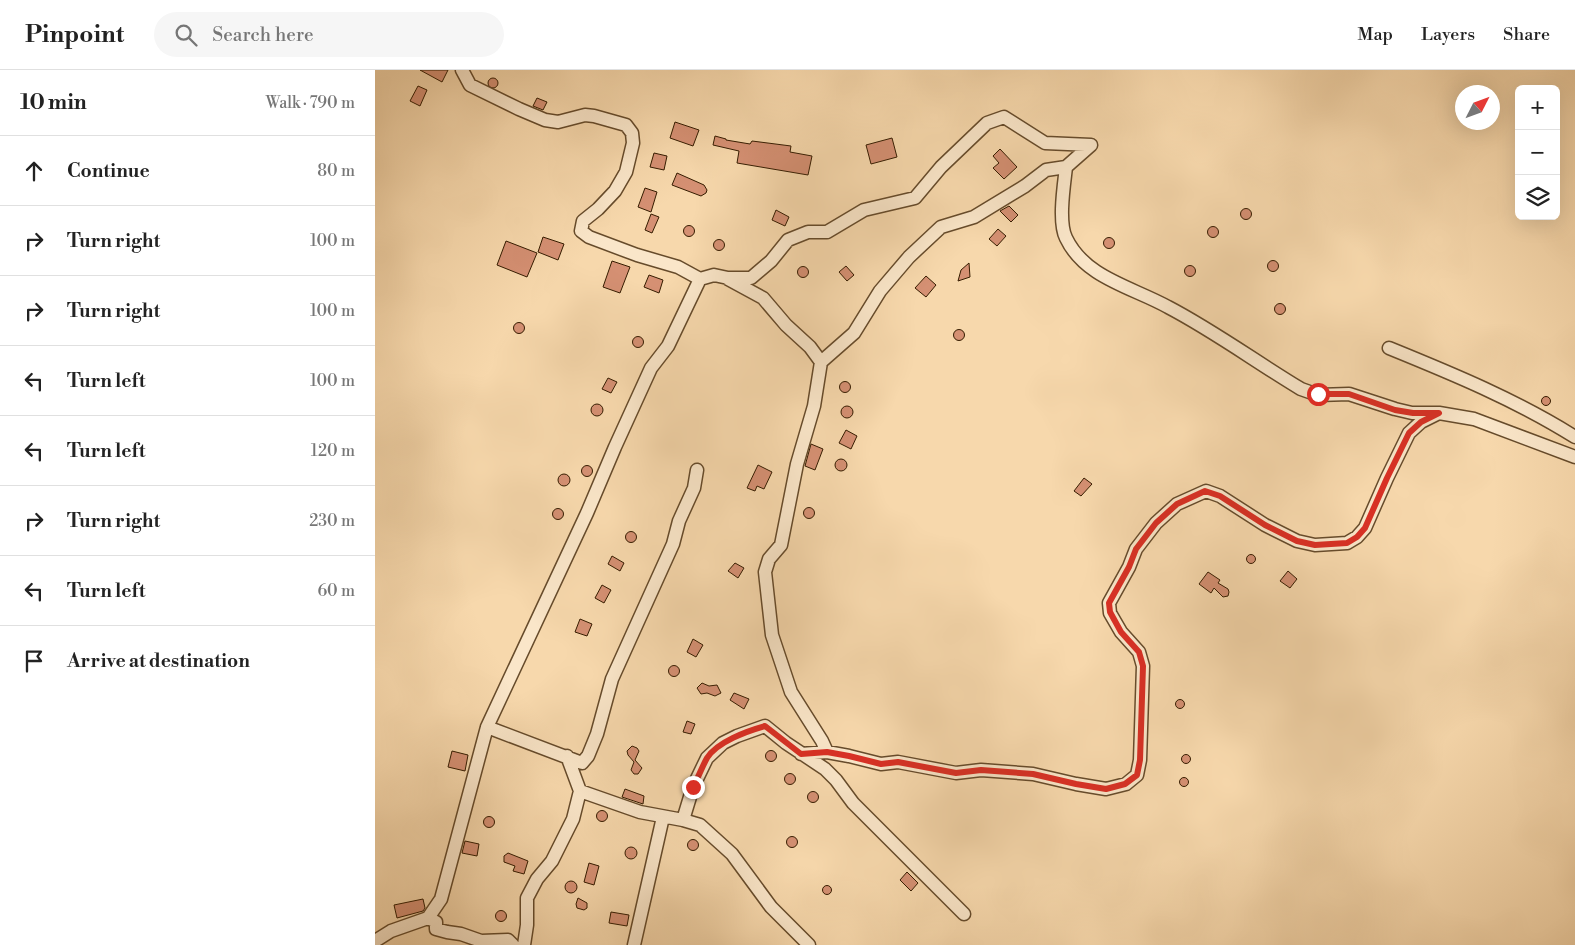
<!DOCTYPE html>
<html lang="en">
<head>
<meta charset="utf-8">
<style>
	:root { --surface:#fff; --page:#f6f6f6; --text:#222; --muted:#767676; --line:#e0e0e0 }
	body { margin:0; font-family:"Libre Bodoni",serif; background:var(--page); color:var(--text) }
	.controls { position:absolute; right:15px; top:15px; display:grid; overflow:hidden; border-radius:8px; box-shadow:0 5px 20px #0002 }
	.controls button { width:45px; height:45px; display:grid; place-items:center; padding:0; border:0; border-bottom:1px solid var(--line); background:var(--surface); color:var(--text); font:25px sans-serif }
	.compass { position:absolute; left:1080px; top:15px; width:45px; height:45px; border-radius:50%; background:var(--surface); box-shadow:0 5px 20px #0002; rotate:48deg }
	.stop { position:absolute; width:15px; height:15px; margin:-11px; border:4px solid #d93025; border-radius:50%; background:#fff }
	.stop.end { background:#d93025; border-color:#fff; box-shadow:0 1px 5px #0008 }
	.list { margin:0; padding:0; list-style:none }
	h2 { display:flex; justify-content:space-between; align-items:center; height:65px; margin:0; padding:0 20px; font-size:21px }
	h2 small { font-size:16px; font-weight:400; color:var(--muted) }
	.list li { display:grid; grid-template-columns:32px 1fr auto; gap:15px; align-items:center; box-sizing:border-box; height:70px; padding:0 20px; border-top:1px solid var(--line) }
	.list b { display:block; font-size:19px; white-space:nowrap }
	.list em { font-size:16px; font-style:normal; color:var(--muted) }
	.icon { flex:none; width:28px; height:28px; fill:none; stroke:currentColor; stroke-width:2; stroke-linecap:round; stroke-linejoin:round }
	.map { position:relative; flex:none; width:1200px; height:875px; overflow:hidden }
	header { display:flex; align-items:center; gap:30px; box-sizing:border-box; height:70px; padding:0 25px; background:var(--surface); border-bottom:1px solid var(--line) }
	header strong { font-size:24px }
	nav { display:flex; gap:28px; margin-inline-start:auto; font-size:18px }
	.search { width:350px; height:45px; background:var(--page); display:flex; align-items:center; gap:12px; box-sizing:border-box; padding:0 18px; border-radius:28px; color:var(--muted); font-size:19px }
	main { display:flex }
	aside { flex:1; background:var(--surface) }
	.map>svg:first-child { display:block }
</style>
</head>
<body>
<header>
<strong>Pinpoint</strong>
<div class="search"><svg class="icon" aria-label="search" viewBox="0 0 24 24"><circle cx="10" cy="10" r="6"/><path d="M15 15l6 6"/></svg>Search here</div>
<nav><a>Map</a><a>Layers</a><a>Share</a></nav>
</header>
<main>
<aside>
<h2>10 min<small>Walk · 790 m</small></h2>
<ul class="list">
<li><svg class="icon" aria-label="ahead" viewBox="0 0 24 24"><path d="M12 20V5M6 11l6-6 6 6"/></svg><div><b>Continue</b></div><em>80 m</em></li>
<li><svg class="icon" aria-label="right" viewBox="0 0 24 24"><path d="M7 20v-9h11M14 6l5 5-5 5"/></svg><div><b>Turn right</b></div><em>100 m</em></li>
<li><svg class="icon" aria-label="right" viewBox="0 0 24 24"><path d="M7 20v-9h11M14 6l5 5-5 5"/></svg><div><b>Turn right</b></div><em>100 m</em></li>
<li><svg class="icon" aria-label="left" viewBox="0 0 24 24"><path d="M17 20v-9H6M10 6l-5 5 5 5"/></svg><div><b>Turn left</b></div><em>100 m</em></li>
<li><svg class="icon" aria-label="left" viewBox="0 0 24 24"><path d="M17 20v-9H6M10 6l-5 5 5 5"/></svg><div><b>Turn left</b></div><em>120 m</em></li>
<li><svg class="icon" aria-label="right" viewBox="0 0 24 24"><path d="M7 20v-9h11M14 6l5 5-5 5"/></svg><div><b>Turn right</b></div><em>230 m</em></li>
<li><svg class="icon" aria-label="left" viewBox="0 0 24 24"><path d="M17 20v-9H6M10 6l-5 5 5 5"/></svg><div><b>Turn left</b></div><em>60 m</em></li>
<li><svg class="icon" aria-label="arrive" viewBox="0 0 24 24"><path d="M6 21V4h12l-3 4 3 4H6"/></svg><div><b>Arrive at destination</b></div></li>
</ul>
</aside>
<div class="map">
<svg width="1200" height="875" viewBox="0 0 1200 875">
	<rect width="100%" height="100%" fill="#f7d8ac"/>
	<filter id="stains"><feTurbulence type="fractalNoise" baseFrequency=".004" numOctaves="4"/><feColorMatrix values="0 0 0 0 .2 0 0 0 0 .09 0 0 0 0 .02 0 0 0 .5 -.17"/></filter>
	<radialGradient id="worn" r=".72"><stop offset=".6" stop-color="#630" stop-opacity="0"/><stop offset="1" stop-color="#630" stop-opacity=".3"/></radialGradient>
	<path fill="#d59073" stroke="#351c00" d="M 45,0 L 73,0 L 67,12 Z
		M113 13a5 5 0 1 1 10 0a5 5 0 1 1-10 0Z
		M 43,16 L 52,20 L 45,36 L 35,31 Z
		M 162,28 L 172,32 L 168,40 L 158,36 Z
		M 300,52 L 324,60 L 318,76 L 295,68 Z
		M 340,66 L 351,69 L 351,70 L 375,74 L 377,71 L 416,76 L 415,82 L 437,86 L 433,105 L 362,93 L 364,81 L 338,75 Z
		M 517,68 L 522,87 L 496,94 L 491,75 Z
		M 625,79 L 642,97 L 629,109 L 618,98 L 624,93 L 618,86 Z
		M 279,83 L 292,86 L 289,100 L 275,97 Z
		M 302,103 L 329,115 L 332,120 L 331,123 L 326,126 L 297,115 Z
		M 270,118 L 282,122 L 276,142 L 263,137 Z
		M 634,136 L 643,145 L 636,152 L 625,141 Z
		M865.5 144a5.5 5.5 0 1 1 11 0a5.5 5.5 0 1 1-11 0Z
		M 401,140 L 414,147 L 410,156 L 397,150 Z
		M 276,144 L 284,147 L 277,163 L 270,160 Z
		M308.5 161a5.5 5.5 0 1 1 11 0a5.5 5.5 0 1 1-11 0Z
		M832.5 162a5.5 5.5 0 1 1 11 0a5.5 5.5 0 1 1-11 0Z
		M 623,159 L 631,166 L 622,176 L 614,169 Z
		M 168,167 L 189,174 L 183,190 L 163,182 Z
		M728.5 173a5.5 5.5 0 1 1 11 0a5.5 5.5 0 1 1-11 0Z
		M338.5 175a5.5 5.5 0 1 1 11 0a5.5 5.5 0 1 1-11 0Z
		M 131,171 L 162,183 L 152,207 L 122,195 Z
		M892.5 196a5.5 5.5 0 1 1 11 0a5.5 5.5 0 1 1-11 0Z
		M 237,191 L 255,197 L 245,223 L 228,217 Z
		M 594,193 L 595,207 L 583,211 L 586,200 Z
		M809.5 201a5.5 5.5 0 1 1 11 0a5.5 5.5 0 1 1-11 0Z
		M 471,196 L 479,205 L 472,211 L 464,202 Z
		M422.5 202a5.5 5.5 0 1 1 11 0a5.5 5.5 0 1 1-11 0Z
		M 274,205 L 288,210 L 284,223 L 269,217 Z
		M 551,206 L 561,215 L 551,227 L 540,218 Z
		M899.5 239a5.5 5.5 0 1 1 11 0a5.5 5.5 0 1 1-11 0Z
		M138.5 258a5.5 5.5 0 1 1 11 0a5.5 5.5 0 1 1-11 0Z
		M578.5 265a5.5 5.5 0 1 1 11 0a5.5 5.5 0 1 1-11 0Z
		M257.5 272a5.5 5.5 0 1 1 11 0a5.5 5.5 0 1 1-11 0Z
		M 233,308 L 242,312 L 236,323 L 227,319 Z
		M464.5 317a5.5 5.5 0 1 1 11 0a5.5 5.5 0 1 1-11 0Z
		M1166.5 331a4.5 4.5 0 1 1 9 0a4.5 4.5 0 1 1-9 0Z
		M216 340a6 6 0 1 1 12 0a6 6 0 1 1-12 0Z
		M466 342a6 6 0 1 1 12 0a6 6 0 1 1-12 0Z
		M 471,360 L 482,366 L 476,379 L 464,373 Z
		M 436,374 L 448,379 L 440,400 L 430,396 Z
		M460 395a6 6 0 1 1 12 0a6 6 0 1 1-12 0Z
		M 383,395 L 397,402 L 389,419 L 382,416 L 380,421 L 372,418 Z
		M206.5 401a5.5 5.5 0 1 1 11 0a5.5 5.5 0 1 1-11 0Z
		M183 410a6 6 0 1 1 12 0a6 6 0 1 1-12 0Z
		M 709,408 L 717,414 L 706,426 L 699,421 Z
		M428.5 443a5.5 5.5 0 1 1 11 0a5.5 5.5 0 1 1-11 0Z
		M177.5 444a5.5 5.5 0 1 1 11 0a5.5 5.5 0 1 1-11 0Z
		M250.5 467a5.5 5.5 0 1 1 11 0a5.5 5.5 0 1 1-11 0Z
		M871.5 489a4.5 4.5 0 1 1 9 0a4.5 4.5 0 1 1-9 0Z
		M 237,486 L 249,493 L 245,501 L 233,494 Z
		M 360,493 L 369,498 L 363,508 L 353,501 Z
		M 913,501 L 922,509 L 915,518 L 905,511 Z
		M 833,502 L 845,510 L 843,513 L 853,519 L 854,522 L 853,526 L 848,527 L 839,518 L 836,523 L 824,514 Z
		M 227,515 L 236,520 L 229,533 L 220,528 Z
		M 205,549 L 217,554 L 212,566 L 200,562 Z
		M 318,569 L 328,575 L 321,587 L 312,582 Z
		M293.5 601a5.5 5.5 0 1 1 11 0a5.5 5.5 0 1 1-11 0Z
		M 327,613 L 334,616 L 342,615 L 346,623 L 340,626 L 332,623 L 326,624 L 322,618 Z
		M 359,623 L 374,629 L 369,639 L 355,630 Z
		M800.5 634a4.5 4.5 0 1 1 9 0a4.5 4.5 0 1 1-9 0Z
		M 312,651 L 320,654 L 316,664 L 308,662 Z
		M 257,676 L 262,678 L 264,681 L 260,690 L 267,698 L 263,704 L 259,704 L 256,700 L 259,692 L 253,685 L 252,681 Z
		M390.5 686a5.5 5.5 0 1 1 11 0a5.5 5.5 0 1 1-11 0Z
		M 77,681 L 93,685 L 90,701 L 73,697 Z
		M806.5 689a4.5 4.5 0 1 1 9 0a4.5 4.5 0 1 1-9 0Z
		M409.5 709a5.5 5.5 0 1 1 11 0a5.5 5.5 0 1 1-11 0Z
		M804.5 712a4.5 4.5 0 1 1 9 0a4.5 4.5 0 1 1-9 0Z
		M 250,719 L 269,726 L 268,734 L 247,727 Z
		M432.5 727a5.5 5.5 0 1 1 11 0a5.5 5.5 0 1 1-11 0Z
		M221.5 746a5.5 5.5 0 1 1 11 0a5.5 5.5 0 1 1-11 0Z
		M108.5 752a5.5 5.5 0 1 1 11 0a5.5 5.5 0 1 1-11 0Z
		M411.5 772a5.5 5.5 0 1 1 11 0a5.5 5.5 0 1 1-11 0Z
		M312.5 775a5.5 5.5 0 1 1 11 0a5.5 5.5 0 1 1-11 0Z
		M 90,771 L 104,774 L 102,786 L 87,783 Z
		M250 783a6 6 0 1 1 12 0a6 6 0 1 1-12 0Z
		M 133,783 L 153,791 L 149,804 L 138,801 L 140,796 L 129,792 L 129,786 Z
		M 214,793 L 224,796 L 219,815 L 209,812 Z
		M 532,802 L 543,813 L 536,821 L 525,810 Z
		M190 817a6 6 0 1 1 12 0a6 6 0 1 1-12 0Z
		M447.5 820a4.5 4.5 0 1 1 9 0a4.5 4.5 0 1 1-9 0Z
		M 203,828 L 212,833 L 212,838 L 209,840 L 202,838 L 201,834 Z
		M 48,829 L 50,838 L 48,841 L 22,848 L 19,835 Z
		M120.5 846a5.5 5.5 0 1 1 11 0a5.5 5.5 0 1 1-11 0Z
		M 236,842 L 254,845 L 252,856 L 234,853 Z"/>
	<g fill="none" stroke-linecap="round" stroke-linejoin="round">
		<defs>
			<path id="street" d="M 87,0 L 95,15 L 144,39 L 170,50 L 183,52 L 210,45 L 219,46 L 251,55 L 257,63 L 258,73 L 251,102 L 240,121 L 223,139 L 208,151 L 206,161 L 214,167 L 262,185 L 303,197 L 325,209
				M 716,75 L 691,97 C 689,115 683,152 691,168 C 710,208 757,217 793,237 C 839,261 881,292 926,319 L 943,325 L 974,324 L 1020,339 L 1037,343 L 1064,343 L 1099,349 L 1200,387
				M 353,209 L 388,228 L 411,255 L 435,277 L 446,292 L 439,336 L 422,394 L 406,475 L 394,489 L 390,502 L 397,565 L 416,622 L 447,671 L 452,682
				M 1014,278 C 1078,304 1141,330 1200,367
				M 446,292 L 479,263 L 505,221 L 534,187 L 566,157 L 599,147 L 650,116 L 671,100 L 691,97
				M 112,657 L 207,693 L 213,686 L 222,664 L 237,609 L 298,474 L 304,451 L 319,418 L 322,400
				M 426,684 L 452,682 L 474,686 L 506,694 L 523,692 L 581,703 L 606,700 L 658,704 L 701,714 L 731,719 L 751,714 L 762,705 L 765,690 L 768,596 L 764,582 L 746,562 L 735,543 L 734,533 L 754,497 L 761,479 L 781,453 L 802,434 L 831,421 L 845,426 L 890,455 L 922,471 L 940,475 L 972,473 L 982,467 L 990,458 L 1012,408 L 1034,363 L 1046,352 L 1064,343
				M 192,686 L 205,721 L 265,742 L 308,750 L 318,717 L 332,688 L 348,673 L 362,666 L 390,656 L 411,673 L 450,699 L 461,710 L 478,733 L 589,844
				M 308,750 L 325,755 L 357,784 L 396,837 L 434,875
				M 53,848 L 61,852 L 61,859 L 72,862 L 86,864 L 106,871 L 105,875
				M 0,871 L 16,861 L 53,848 L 66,829 L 112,657 L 212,443 L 240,377 L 276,298 L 293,276 L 325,209 L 339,205 L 353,208 L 376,208 L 396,191 L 413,170 L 433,162 L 452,162 L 489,140 L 540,128 L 566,97 L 612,53 L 629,47 L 670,73 L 716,75
				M 106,871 L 133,870 L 138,875
				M 149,875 L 152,855 L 152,828 L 162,809 L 177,791 L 198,749 L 205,721
				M 259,875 L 288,747"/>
		</defs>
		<use href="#street" stroke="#664b2b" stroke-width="15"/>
		<use href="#street" stroke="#fae6c9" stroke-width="12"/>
	</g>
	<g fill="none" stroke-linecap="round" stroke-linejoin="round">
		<path stroke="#d93025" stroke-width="6" d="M 318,717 C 323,708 327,697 332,688 C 342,672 372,661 390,656 L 426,684 L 452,682 L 474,686 L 506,694 L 523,692 L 581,703 L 606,700 L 658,704 L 701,714 L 731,719 L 750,714 L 762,705 L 765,690 L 768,596 L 764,582 L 746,562 L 735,542 L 734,533 L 754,497 L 761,479 L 781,453 L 802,434 L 830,421 L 845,426 L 890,455 L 922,471 L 940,475 L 972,473 L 982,467 L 990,458 L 1012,408 L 1034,363 L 1046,352 L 1064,343 L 1038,343 L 1020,340 L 974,324 L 943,324"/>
	</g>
	<rect width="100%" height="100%" filter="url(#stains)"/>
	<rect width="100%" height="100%" fill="url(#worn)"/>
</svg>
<div class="controls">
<button>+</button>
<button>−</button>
<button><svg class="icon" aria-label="layers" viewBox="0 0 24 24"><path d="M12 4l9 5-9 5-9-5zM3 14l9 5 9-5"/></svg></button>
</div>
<svg class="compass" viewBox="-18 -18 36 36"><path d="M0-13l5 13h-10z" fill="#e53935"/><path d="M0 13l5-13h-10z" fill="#767676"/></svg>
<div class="stop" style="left:943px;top:324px"></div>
<div class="stop end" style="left:318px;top:717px"></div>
</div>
</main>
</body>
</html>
